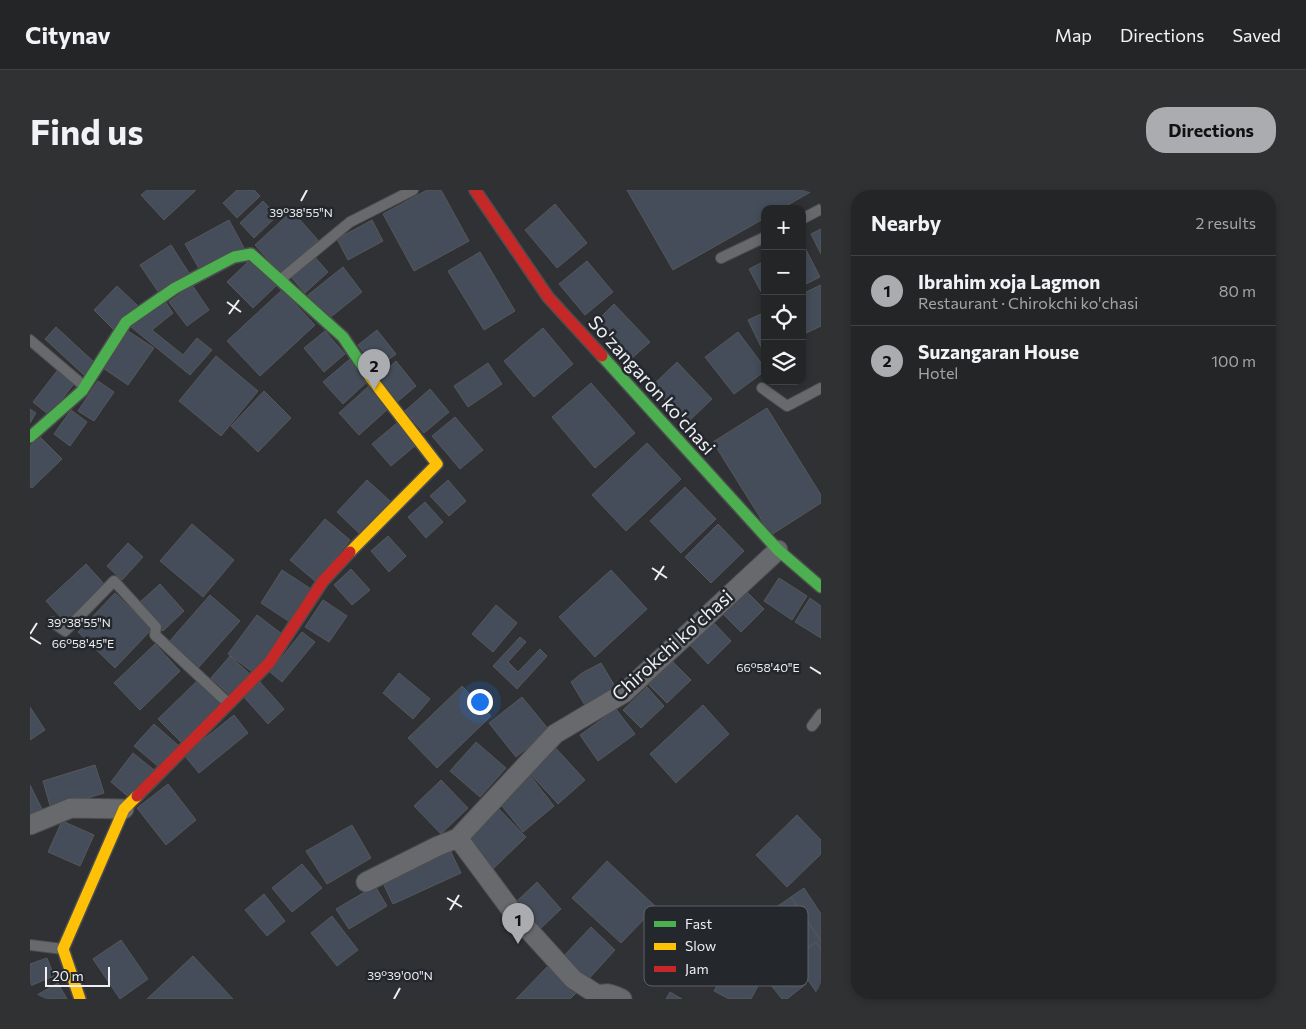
<!DOCTYPE html>
<html lang="en">
<head>
<meta charset="utf-8">
<style>
	:root { --surface:#232527; --page:#2f3133; --text:#f1f3f6; --muted:#a3a5a7; --line:#404244; --accent:#aaacb0 }
	body { margin:0; font-family:Commissioner,sans-serif; background:var(--page); color:var(--text) }
	.controls { position:absolute; right:15px; top:15px; display:grid; overflow:hidden; border-radius:10px; box-shadow:0 2px 8px #0003 }
	.controls button { width:45px; height:45px; display:grid; place-items:center; padding:0; border:0; border-bottom:1px solid var(--line); background:var(--surface); color:var(--text); font:25px sans-serif }
	.scale { position:absolute; left:15px; bottom:12px; width:65px; box-sizing:border-box; padding-left:5px; border:2px solid #edeff3; border-top:0; font-size:14px; line-height:18px; white-space:nowrap; color:#edeff3; -webkit-text-stroke:4px #24272c; paint-order:stroke }
	.you { position:absolute; left:449px; top:511px; width:18px; height:18px; margin:-12px; border:4px solid #fff; border-radius:50%; background:#1a73e8; box-shadow:0 0 0 8px #1a73e833 }
	.badge { display:grid; place-items:center; width:32px; height:32px; border-radius:50%; background:var(--accent); color:#111; font-size:16px; font-weight:700 }
	.pin { position:absolute; translate:-50% -41px; filter:drop-shadow(0 1px 2px #0008) }
	.pin::after { content:''; position:absolute; top:26px; width:18px; height:15px; background:inherit; clip-path:polygon(0 0,100% 0,50% 100%) }
	.list { margin:0; padding:0; list-style:none }
	h2 { display:flex; justify-content:space-between; align-items:center; height:65px; margin:0; padding:0 20px; font-size:21px }
	h2 small { font-size:16px; font-weight:400; color:var(--muted) }
	.list li { display:grid; grid-template-columns:32px 1fr auto; gap:15px; align-items:center; box-sizing:border-box; height:70px; padding:0 20px; border-top:1px solid var(--line) }
	.list b { display:block; font-size:19px; white-space:nowrap }
	.list p { margin:0; font-size:16px; white-space:nowrap; color:var(--muted) }
	.list em { font-size:16px; font-style:normal; color:var(--muted) }
	.icon { flex:none; width:28px; height:28px; fill:none; stroke:currentColor; stroke-width:2; stroke-linecap:round; stroke-linejoin:round }
	.map { position:relative; flex:none; width:791px; height:809px; overflow:hidden; border-radius:20px }
	header { display:flex; align-items:center; gap:30px; box-sizing:border-box; height:70px; padding:0 25px; background:var(--surface); border-bottom:1px solid var(--line) }
	header strong { font-size:24px }
	nav { display:flex; gap:28px; margin-inline-start:auto; font-size:18px }
	.intro { display:flex; align-items:center; justify-content:space-between; box-sizing:border-box; height:120px; padding:0 30px }
	h1 { margin:0; font-size:35px }
	.button { padding:12px 22px; border-radius:20px; background:var(--accent); color:#111; font-size:18px; font-weight:700 }
	main { display:flex; gap:30px; padding:0 30px }
	aside { flex:1; background:var(--surface); border-radius:20px; box-shadow:0 2px 8px #0003 }
	.map>svg:first-child { display:block }
</style>
</head>
<body>
<header>
<strong>Citynav</strong>
<nav><a>Map</a><a>Directions</a><a>Saved</a></nav>
</header>
<div class="intro"><h1>Find us</h1><a class="button">Directions</a></div>
<main>
<div class="map">
<svg width="791" height="809" viewBox="0 0 791 809">
	<rect width="100%" height="100%" fill="#2f3134"/>
	<path fill="#454d5a" stroke="#56585a" d="M 117,0 L 166,0 L 134,30 L 111,5 Z
		M 207,0 L 224,0 L 230,6 L 207,28 L 193,13 Z
		M 397,0 L 411,0 L 439,51 L 384,81 L 353,24 Z
		M 597,0 L 784,0 L 751,19 L 735,19 L 735,28 L 643,80 Z
		M 233,11 L 247,26 L 224,48 L 210,33 Z
		M 525,14 L 557,53 L 527,78 L 495,40 Z
		M 262,21 L 288,50 L 251,84 L 225,55 Z
		M 199,30 L 214,58 L 171,82 L 155,54 Z
		M 342,30 L 353,51 L 318,70 L 307,49 Z
		M 791,39 L 791,64 L 781,44 Z
		M 772,52 L 790,87 L 772,96 Z
		M 141,55 L 159,83 L 129,103 L 110,75 Z
		M 450,62 L 485,121 L 454,140 L 418,81 Z
		M 283,65 L 298,82 L 275,103 L 260,86 Z
		M 220,70 L 246,96 L 223,118 L 197,92 Z
		M 557,71 L 583,102 L 555,125 L 529,94 Z
		M 735,71 L 735,109 L 719,79 Z
		M 313,77 L 332,102 L 297,130 L 278,105 Z
		M 162,95 L 179,120 L 157,136 L 139,112 Z
		M 791,95 L 791,136 L 772,145 L 772,104 Z
		M 87,96 L 108,116 L 84,140 L 64,120 Z
		M 252,100 L 285,135 L 230,186 L 197,151 Z
		M 135,111 L 143,123 L 122,140 L 153,165 L 167,148 L 182,160 L 160,185 L 101,137 Z
		M 584,114 L 620,152 L 600,170 L 565,133 Z
		M 735,122 L 735,165 L 718,130 Z
		M 26,137 L 65,173 L 54,185 L 15,149 Z
		M 513,138 L 543,174 L 504,207 L 474,171 Z
		M 347,140 L 366,164 L 347,179 L 328,155 Z
		M 98,141 L 124,158 L 98,195 L 73,178 Z
		M 295,141 L 315,164 L 294,182 L 274,158 Z
		M 708,142 L 735,178 L 735,181 L 704,204 L 675,167 Z
		M 186,166 L 228,201 L 191,246 L 149,211 Z
		M 320,169 L 339,190 L 313,214 L 293,192 Z
		M 366,171 L 386,196 L 367,212 L 347,188 Z
		M 647,172 L 682,209 L 657,233 L 622,196 Z
		M 458,173 L 472,194 L 438,217 L 424,196 Z
		M 27,181 L 44,194 L 19,225 L 3,212 Z
		M 68,191 L 84,202 L 64,231 L 48,221 Z
		M 561,193 L 605,243 L 565,278 L 522,227 Z
		M 339,196 L 359,218 L 329,245 L 309,223 Z
		M 400,199 L 419,222 L 394,243 L 375,221 Z
		M 234,201 L 261,228 L 228,262 L 201,236 Z
		M 737,218 L 791,305 L 791,313 L 741,345 L 683,252 Z
		M 0,219 L 6,223 L 0,233 Z
		M 41,220 L 57,232 L 40,256 L 24,244 Z
		M 425,227 L 453,260 L 430,279 L 402,246 Z
		M 367,233 L 386,255 L 361,276 L 342,254 Z
		M 10,247 L 32,269 L 2,298 L 0,297 L 0,256 Z
		M 617,253 L 651,289 L 596,341 L 562,305 Z
		M 337,290 L 361,312 L 331,345 L 307,322 Z
		M 418,290 L 436,311 L 419,326 L 400,306 Z
		M 655,297 L 686,329 L 651,363 L 620,331 Z
		M 395,312 L 413,332 L 396,348 L 378,327 Z
		M 295,329 L 320,350 L 285,391 L 260,370 Z
		M 162,334 L 204,370 L 173,407 L 130,371 Z
		M 688,334 L 714,361 L 681,393 L 655,367 Z
		M 358,346 L 376,366 L 359,382 L 341,361 Z
		M 98,353 L 113,367 L 92,390 L 77,376 Z
		M 56,374 L 76,396 L 35,432 L 16,411 Z
		M 321,379 L 340,400 L 322,415 L 304,395 Z
		M 252,380 L 281,399 L 260,432 L 231,413 Z
		M 581,380 L 617,419 L 565,467 L 529,427 Z
		M 749,388 L 777,406 L 762,430 L 734,411 Z
		M 130,394 L 154,421 L 133,441 L 109,413 Z
		M 716,401 L 734,419 L 711,442 L 693,424 Z
		M 85,403 L 122,439 L 85,478 L 48,442 Z
		M 180,405 L 210,431 L 168,478 L 139,452 Z
		M 780,408 L 791,416 L 791,448 L 765,432 Z
		M 293,410 L 317,426 L 299,452 L 275,437 Z
		M 466,415 L 487,433 L 463,462 L 442,444 Z
		M 227,425 L 252,444 L 224,483 L 198,464 Z
		M 684,433 L 701,451 L 678,474 L 660,455 Z
		M 272,442 L 285,452 L 252,492 L 240,482 Z
		M 490,447 L 496,452 L 478,472 L 488,482 L 510,459 L 517,466 L 487,499 L 463,476 Z
		M 125,454 L 150,481 L 110,520 L 84,493 Z
		M 200,466 L 221,485 L 202,507 L 181,488 Z
		M 643,472 L 661,490 L 637,513 L 619,495 Z
		M 571,473 L 586,498 L 556,517 L 541,492 L 552,483 Z
		M 369,483 L 400,509 L 383,529 L 353,503 Z
		M 167,491 L 191,514 L 152,553 L 128,529 Z
		M 230,492 L 254,519 L 238,534 L 213,506 Z
		M 432,496 L 461,526 L 407,578 L 378,548 Z
		M 617,497 L 634,516 L 611,538 L 593,520 Z
		M 492,507 L 519,540 L 486,567 L 459,533 Z
		M 673,515 L 699,544 L 646,593 L 620,564 Z
		M 0,517 L 15,540 L 0,550 Z
		M 586,519 L 605,544 L 568,571 L 550,545 Z
		M 204,525 L 218,543 L 169,583 L 154,565 Z
		M 124,534 L 149,556 L 130,578 L 104,556 Z
		M 446,552 L 476,578 L 450,607 L 420,581 Z
		M 522,554 L 555,590 L 528,614 L 495,578 Z
		M 103,563 L 124,580 L 101,609 L 81,592 Z
		M 65,575 L 74,603 L 21,619 L 13,591 Z
		M 499,584 L 524,616 L 493,642 L 467,610 Z
		M 411,590 L 438,618 L 411,644 L 384,616 Z
		M 138,594 L 166,630 L 136,655 L 107,618 Z
		M 0,595 L 13,621 L 0,628 Z
		M 468,618 L 496,647 L 462,680 L 434,651 Z
		M 767,625 L 791,650 L 791,664 L 757,697 L 726,665 Z
		M 32,631 L 64,645 L 50,676 L 18,662 Z
		M 322,635 L 341,668 L 297,694 L 276,661 Z
		M 420,660 L 431,683 L 363,714 L 352,691 Z
		M 577,671 L 626,717 L 591,753 L 542,708 Z
		M 272,674 L 292,698 L 262,722 L 242,698 Z
		M 507,692 L 531,719 L 508,741 L 484,714 Z
		M 345,696 L 357,716 L 319,739 L 306,719 Z
		M 774,698 L 791,724 L 791,751 L 761,707 Z
		M 234,704 L 255,731 L 237,746 L 215,720 Z
		M 761,707 L 791,751 L 791,759 L 786,752 L 763,768 L 733,726 Z
		M 302,726 L 328,760 L 307,776 L 281,743 Z
		M 561,737 L 585,760 L 556,792 L 531,769 Z
		M 91,750 L 118,789 L 90,809 L 63,769 Z
		M 786,752 L 791,759 L 791,809 L 763,768 Z
		M 750,761 L 776,794 L 757,809 L 752,809 L 728,779 Z
		M 163,766 L 203,809 L 117,809 Z
		M 17,768 L 24,786 L 0,796 L 0,774 Z
		M 517,777 L 546,803 L 540,809 L 486,809 Z
		M 696,779 L 728,796 L 721,809 L 699,809 L 684,801 Z
		M 28,793 L 37,809 L 0,809 Z
		M 640,802 L 652,809 L 636,809 Z"/>
	<g fill="none" stroke-linecap="round" stroke-linejoin="round">
		<defs>
			<path id="lane" d="M 772,29 L 791,19
				M 691,68 L 735,47
				M 250,90 L 320,32 L 383,0
				M 0,150 L 54,196
				M 732,198 L 757,216 L 791,198
				M 22,432 L 35,441 L 84,391 L 126,437 L 125,445 L 198,513
				M 782,536 L 791,524
				M 0,755 L 33,759"/>
			<path id="street" d="M 0,635 L 41,618 L 94,619
				M 336,692 L 408,656 L 428,648
				M 568,805 L 543,789 L 485,725 L 428,648 L 525,544 L 594,503 L 748,360
				M 565,809 C 573,800 582,804 592,809"/>
			<path id="fast" d="M 572,166 L 748,360 L 791,397
				M 0,247 L 52,201 L 96,132 L 145,98 L 204,67 L 221,64 L 313,147 L 340,187"/>
			<path id="slow" d="M 320,362 L 407,274 L 340,187
				M 50,809 L 33,759 L 94,619 L 107,606"/>
			<path id="jam" d="M 445,0 L 518,107 L 572,166
				M 107,606 L 239,473 L 293,391 L 320,362"/>
		</defs>
		<use href="#lane" stroke="#4b4d4f" stroke-width="12"/>
		<use href="#street" stroke="#4b4d4f" stroke-width="21"/>
		<use href="#fast" stroke="#4b4d4f" stroke-width="14"/>
		<use href="#slow" stroke="#4b4d4f" stroke-width="14"/>
		<use href="#jam" stroke="#4b4d4f" stroke-width="14"/>
		<use href="#lane" stroke="#68696c" stroke-width="10"/>
		<use href="#street" stroke="#68696c" stroke-width="19"/>
		<use href="#fast" stroke="#4caf50" stroke-width="11"/>
		<use href="#slow" stroke="#ffc107" stroke-width="11"/>
		<use href="#jam" stroke="#c62828" stroke-width="11"/>
	</g>
	<path fill="none" stroke="#edeff3" stroke-width="2" d="M 271,11 L 277,0M 197,112 L 211,122M 199,124 L 209,110M 622,378 L 637,388M 625,390 L 634,376M 0,444 L 7,433M 0,447 L 11,454M 780,477 L 791,484M 417,708 L 432,717M 420,720 L 429,705M 364,809 L 370,798"/>
	<g text-anchor="middle" stroke-width="5" stroke-linejoin="round" paint-order="stroke">
		<g font-size="19" fill="#edeff3" stroke="#24272c">
			<text transform="translate(622 195) rotate(48)" y="7">So'zangaron ko'chasi</text>
			<text transform="translate(642 455) rotate(-42)" y="7">Chirokchi ko'chasi</text>
		</g>
	</g>
	<rect x="614" y="716" width="164" height="80" rx="8" fill="#24272c" stroke="#606368" stroke-width="1"/>
	<rect x="624" y="731" width="22" height="6" fill="#4caf50"/>
	<rect x="624" y="753" width="22" height="7" fill="#ffc107"/>
	<rect x="624" y="776" width="22" height="6" fill="#c62828"/>
	<g font-size="14" fill="#edeff3">
		<text x="655" y="739">Fast</text>
		<text x="655" y="761">Slow</text>
		<text x="655" y="784">Jam</text>
	</g>
	<g font-size="12" text-anchor="middle" fill="#edeff3" stroke="#24272c" stroke-width="5" stroke-linejoin="round" paint-order="stroke">
		<text x="271" y="27">39°38'55"N</text>
		<text x="49" y="437">39°38'55"N</text>
		<text x="53" y="458">66°58'45"E</text>
		<text x="738" y="482">66°58'40"E</text>
		<text x="370" y="790">39°39'00"N</text>
	</g>
</svg>
<div class="controls">
<button>+</button>
<button>−</button>
<button><svg class="icon" aria-label="locate" viewBox="0 0 24 24"><circle cx="12" cy="12" r="6"/><path d="M12 2v4M12 18v4M2 12h4M18 12h4"/></svg></button>
<button><svg class="icon" aria-label="layers" viewBox="0 0 24 24"><path d="M12 4l9 5-9 5-9-5zM3 14l9 5 9-5"/></svg></button>
</div>
<div class="scale">20 m</div>
<div class="you"></div>
<div class="pin badge" style="left:488px;top:754px">1</div>
<div class="pin badge" style="left:344px;top:200px">2</div>
</div>
<aside>
<h2>Nearby<small>2 results</small></h2>
<ul class="list">
<li><span class="badge">1</span><div><b>Ibrahim xoja Lagmon</b><p>Restaurant · Chirokchi ko'chasi</p></div><em>80 m</em></li>
<li><span class="badge">2</span><div><b>Suzangaran House</b><p>Hotel</p></div><em>100 m</em></li>
</ul>
</aside>
</main>
</body>
</html>
